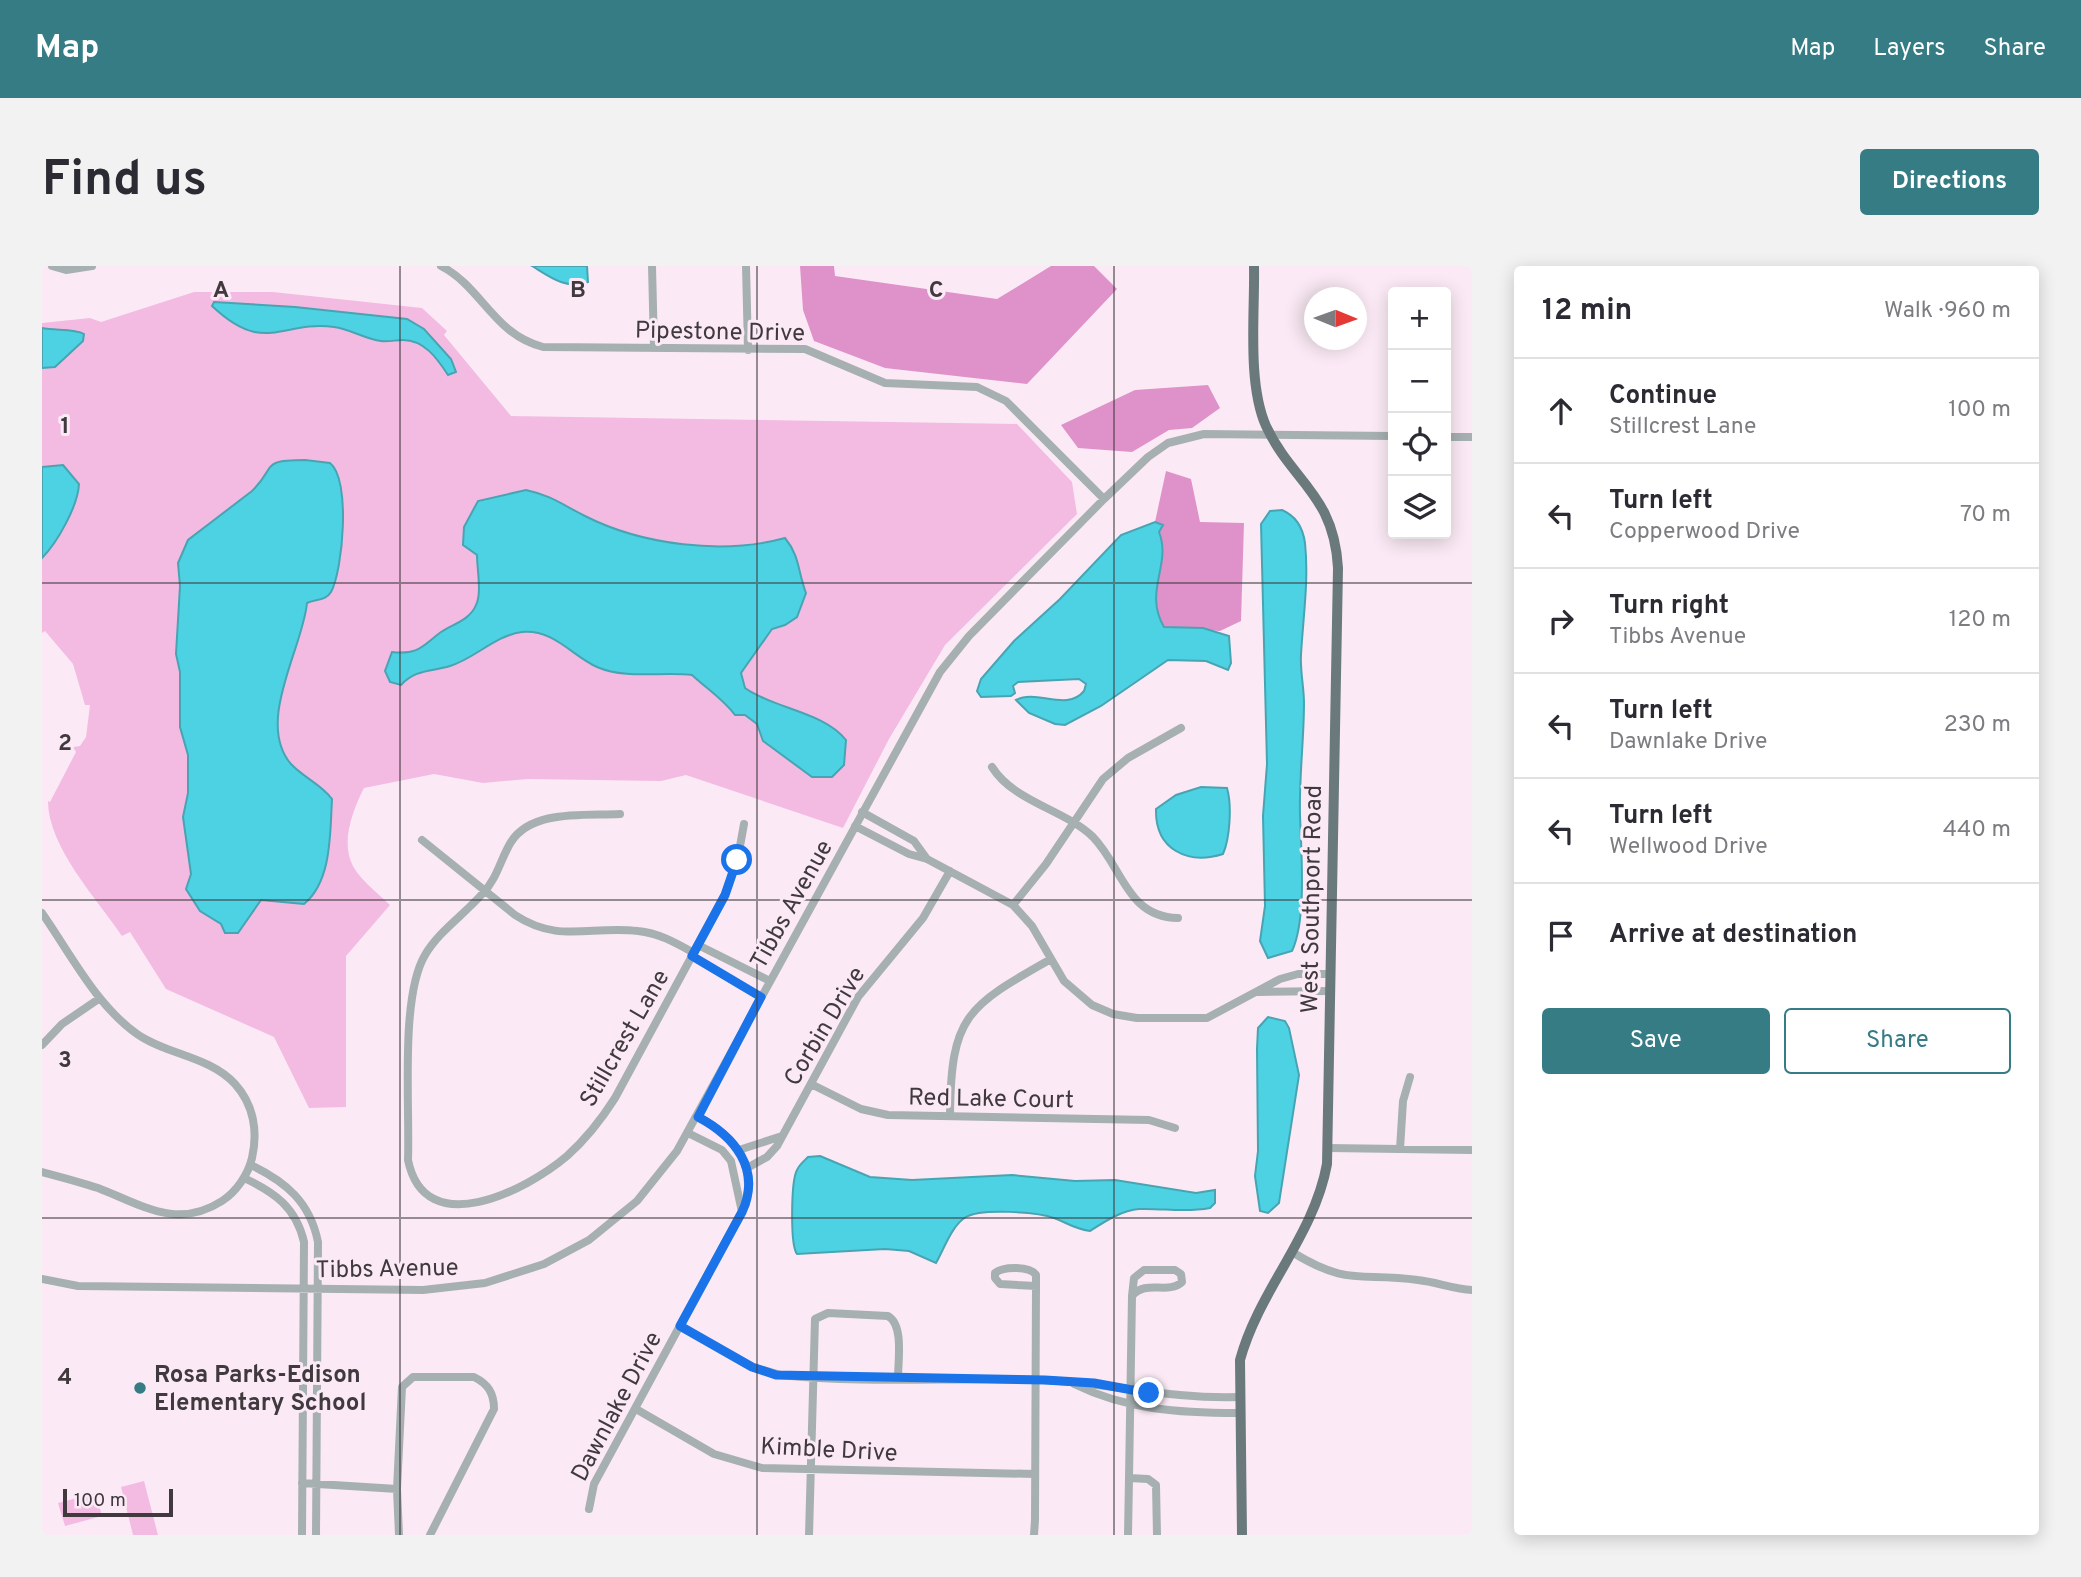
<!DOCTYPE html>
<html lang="en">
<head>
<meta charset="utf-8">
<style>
	:root { --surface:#fff; --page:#f2f2f3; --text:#2b2b33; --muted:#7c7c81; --line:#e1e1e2; --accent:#357c85 }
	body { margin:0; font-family:Overpass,sans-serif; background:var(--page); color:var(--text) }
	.controls { position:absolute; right:21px; top:21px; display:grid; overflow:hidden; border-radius:7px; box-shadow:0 4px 18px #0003 }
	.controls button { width:63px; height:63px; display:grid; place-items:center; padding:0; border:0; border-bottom:2px solid var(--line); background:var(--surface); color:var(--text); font:35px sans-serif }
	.compass { position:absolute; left:1262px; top:21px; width:63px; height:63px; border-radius:50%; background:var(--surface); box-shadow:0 4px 18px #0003; rotate:91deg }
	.scale { position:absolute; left:21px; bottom:18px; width:110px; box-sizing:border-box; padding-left:7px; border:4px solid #403a3e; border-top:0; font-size:19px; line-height:24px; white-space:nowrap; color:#403a3e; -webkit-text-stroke:5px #fbeaf5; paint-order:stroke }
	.stop { position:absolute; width:21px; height:21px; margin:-16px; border:5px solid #1a73e8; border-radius:50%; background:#fff }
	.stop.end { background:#1a73e8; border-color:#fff; box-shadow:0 2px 7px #0008 }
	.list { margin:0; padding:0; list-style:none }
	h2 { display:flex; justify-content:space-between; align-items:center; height:91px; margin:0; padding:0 28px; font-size:30px }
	h2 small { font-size:23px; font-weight:400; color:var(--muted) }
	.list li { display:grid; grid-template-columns:46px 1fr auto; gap:21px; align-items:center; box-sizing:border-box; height:105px; padding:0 28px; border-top:2px solid var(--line) }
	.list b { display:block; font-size:26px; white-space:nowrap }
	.list p { margin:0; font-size:23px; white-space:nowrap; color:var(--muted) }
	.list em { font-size:23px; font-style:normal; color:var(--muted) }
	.actions { display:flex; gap:14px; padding:21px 28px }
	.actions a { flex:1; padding:16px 0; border:2px solid var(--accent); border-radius:7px; text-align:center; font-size:24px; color:var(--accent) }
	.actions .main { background:var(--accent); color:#fff }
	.icon { flex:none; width:38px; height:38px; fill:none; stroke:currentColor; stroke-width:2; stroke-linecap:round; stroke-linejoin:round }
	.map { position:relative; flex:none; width:1430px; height:1269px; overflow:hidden; border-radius:7px }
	header { display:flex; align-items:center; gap:42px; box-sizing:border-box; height:98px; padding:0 35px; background:var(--accent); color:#fff }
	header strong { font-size:33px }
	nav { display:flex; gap:38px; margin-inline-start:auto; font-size:24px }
	.intro { display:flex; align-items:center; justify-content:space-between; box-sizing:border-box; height:168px; padding:0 42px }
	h1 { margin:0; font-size:49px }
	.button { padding:18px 32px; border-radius:7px; background:var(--accent); color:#fff; font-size:24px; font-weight:700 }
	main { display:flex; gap:42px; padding:0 42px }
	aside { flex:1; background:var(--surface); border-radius:7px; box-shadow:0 4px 18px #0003 }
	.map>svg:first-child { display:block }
</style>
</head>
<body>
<header>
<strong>Map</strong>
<nav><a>Map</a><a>Layers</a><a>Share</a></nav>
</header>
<div class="intro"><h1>Find us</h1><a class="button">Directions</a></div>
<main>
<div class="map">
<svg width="1430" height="1269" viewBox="0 0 1430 1269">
	<rect width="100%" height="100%" fill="#fbeaf5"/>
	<path fill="#f3bbe2" d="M 152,26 L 231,26 L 380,42 L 405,65 L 402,69 L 469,150 L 975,158 L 1030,216 L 1035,248 L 903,379 L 847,473 L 801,562 L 644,509 L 619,515 L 486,513 L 441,517 L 392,508 L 322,522 C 311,544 299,574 310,598 C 316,612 337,628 348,639 L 304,690 L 304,841 L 267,842 L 232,771 L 124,723 L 88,666 L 80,670 C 55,633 6,581 6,535 L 8,536 L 34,486 L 31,481 L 38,480 L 44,471 L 48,439 L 43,439 L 31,398 L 3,365 L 0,367 L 0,57 L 48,52 L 59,56 Z
		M 102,1215 L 116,1269 L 91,1269 L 79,1221 Z
		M 54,1227 L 60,1250 L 23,1260 L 16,1237 Z"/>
	<path fill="#df92c9" d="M 758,0 L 792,0 L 793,10 L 955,33 L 1009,0 L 1052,0 L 1075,23 L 985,118 L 843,102 L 772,75 L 761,44 Z
		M 1166,119 L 1178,142 L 1150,162 L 1127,164 L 1090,186 L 1036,182 L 1019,159 L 1093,124 Z
		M 1124,205 L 1149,213 L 1158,256 L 1202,257 L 1199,355 L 1178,365 L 1122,361 C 1115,346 1111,333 1113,317 C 1116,299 1124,284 1117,266 L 1121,259 L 1113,256 Z"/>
	<path fill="#4cd2e3" stroke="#48a4b2" stroke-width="2" d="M 490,0 L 545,0 L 546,16 C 524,24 508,11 490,0 Z
		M 172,36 L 253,41 L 365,53 L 382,63 L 409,93 L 414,106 L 406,109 C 395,92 382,74 361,74 C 354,74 346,76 339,75 C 323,73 308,63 292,61 C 239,54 223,90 170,40 Z
		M 0,62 C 13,65 32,62 42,68 L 41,75 L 13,101 L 0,102 Z
		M 263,194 L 288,197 C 309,213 301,304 289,326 C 284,335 273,333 265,337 C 261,382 213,456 249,498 C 262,512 279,518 290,533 C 288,567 290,615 262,638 L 219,634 L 196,667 L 183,667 L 179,658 L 158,645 L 144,623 L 149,608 L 141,551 L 146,527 L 146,489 L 138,461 L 138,406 L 134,388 L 138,320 L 136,297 L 146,274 L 210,225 C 235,201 217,194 263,194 Z
		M 21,199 L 37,218 C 36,240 15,277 0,292 L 0,201 Z
		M 484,224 C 511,230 519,238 543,250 C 600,279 681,289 743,272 C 758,290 756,307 764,327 L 755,351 L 743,359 L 730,363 L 699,407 L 703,422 C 733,443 782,446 804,474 L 802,499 L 790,511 L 770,511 L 721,475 L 715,458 L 703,449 L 693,449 C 681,433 665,423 650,409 C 620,405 585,414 555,401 C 530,390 512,363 480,366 C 454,369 432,393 408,400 C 388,406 374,403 359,419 L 348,416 L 343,405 L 350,386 C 377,389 380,380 399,366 C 411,358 428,354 434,339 C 440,327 435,303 435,289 L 421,279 L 422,261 L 436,235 Z
		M 1240,244 C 1254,250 1261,262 1263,277 C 1267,314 1261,352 1259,389 C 1258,405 1262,421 1262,437 C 1262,474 1257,511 1258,548 C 1259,584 1265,654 1250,685 L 1226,692 L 1218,675 L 1223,640 L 1221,550 L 1225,498 L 1219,258 L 1228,245 Z
		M 1113,256 L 1121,259 L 1117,266 C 1130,299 1101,325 1122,361 L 1161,362 L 1187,370 L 1189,397 L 1186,404 L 1164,395 L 1126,394 L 1059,440 L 1023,459 L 1013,458 L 987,447 L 974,434 C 995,423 1025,446 1042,425 L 1044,418 L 1037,413 L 976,416 L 971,420 L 973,427 L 969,430 L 939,431 L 935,425 L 939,413 L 972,375 L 1018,333 L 1079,269 Z
		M 1159,521 L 1185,522 C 1190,539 1188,572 1181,588 C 1146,599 1113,584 1114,543 L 1134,529 Z
		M 1226,751 L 1243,755 L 1247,762 L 1257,809 L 1237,937 L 1226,947 L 1218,945 L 1213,910 L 1216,885 L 1215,783 L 1216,762 Z
		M 778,890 L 828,911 L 870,914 L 970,909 L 1033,915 L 1073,914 L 1154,927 L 1173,924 L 1173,937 L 1168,942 C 1142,947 1122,942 1097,943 C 1080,944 1062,956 1048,965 C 1030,962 1026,957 1012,952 C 996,946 939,942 924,951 C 910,959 902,983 894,997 L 867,985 L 843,983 L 755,988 C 748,979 749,915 755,904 C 757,899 762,895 766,891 Z"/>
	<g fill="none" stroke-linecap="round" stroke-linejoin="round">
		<path stroke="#a7b0b1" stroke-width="8" d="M 10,0 L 24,4 L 50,0
			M 399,0 C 440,21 451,68 501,81 L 763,83 L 843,117 L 935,121 L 964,135 L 1062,233
			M 610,0 L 612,81
			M 704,0 L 706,84
			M 1404,171 L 1430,171
			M 950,501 C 972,536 1022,543 1051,571 C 1081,602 1085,651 1136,652
			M 820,546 L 872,575 L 885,593
			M 578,548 C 544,550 490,543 469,576 C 459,592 455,613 441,627 C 423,648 397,665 383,689 C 358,731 368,841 366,894 C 383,977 485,924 525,890 C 544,873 559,854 573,832 L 683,629 L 696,591 L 702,558
			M 813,560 L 867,588 L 885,593 L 971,639 L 990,660 L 1022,715 L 1050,739 L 1071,748 L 1095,752 L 1165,752 L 1238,713 L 1256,708 L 1288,708
			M 380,574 L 473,649 C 517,678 549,659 596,665 C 617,667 634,677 652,687
			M 971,639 L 1004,598 L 1061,513 L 1086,492 L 1139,462
			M 0,647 C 28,687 54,739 95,768 C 125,789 167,790 193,818 C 212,839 216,866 210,892 C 206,909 194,926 180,935 C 135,964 100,939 56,922 C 38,916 19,911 0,906
			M 656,679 L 728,715
			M 650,690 L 719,731
			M 1216,726 L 1288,725
			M 0,779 L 20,758 L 58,732
			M 769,818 L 819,843 L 846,849 L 1107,854 L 1133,862
			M 908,850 C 909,750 924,741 1009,693
			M 646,867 L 680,884 L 689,895 L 700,946
			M 1286,882 L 1430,884
			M 1358,883 L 1361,835 L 1368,811
			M 697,884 L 740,870
			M 209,899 C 244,916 268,936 276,976 L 274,1269
			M 705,902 L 725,891 L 735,880 L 816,731 L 881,652 L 908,605
			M 202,912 C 232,926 254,941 262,976 L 260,1269
			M 1250,986 C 1307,1021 1317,1006 1376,1014 C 1394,1016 1412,1023 1430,1024
			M 1102,1004 L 1133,1004 L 1139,1008 L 1140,1016 C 1126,1029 1104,1013 1090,1030 L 1092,1012 Z
			M 0,1013 L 36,1020 L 381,1024 L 443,1017 L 502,998 L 547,974 L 595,935 L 635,885 L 898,406 L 927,370 L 1062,233 L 1106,191 L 1126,177 L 1162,168 L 1351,170
			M 638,1060 L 710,1101 L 739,1109 C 825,1118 914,1111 1000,1114 C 1068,1117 1126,1133 1196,1131
			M 1032,1118 C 1085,1144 1138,1147 1196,1147
			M 594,1143 L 672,1188 L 720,1202 L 993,1208
			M 1087,1212 L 1090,1030
			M 260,1217 L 355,1223
			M 547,1243 L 552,1218 L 704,938 C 713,895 692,870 656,851
			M 357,1269 L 355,1223 L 360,1121 L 371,1111 L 432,1111 C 446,1118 452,1127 452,1143 L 388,1269
			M 767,1269 L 773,1053 L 786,1047 L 846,1050 C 862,1059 856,1095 856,1112
			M 992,1269 L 993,1254 L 994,1020 L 994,1009 C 988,1000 962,1000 953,1007 L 953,1012 L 958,1018 L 994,1020
			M 1086,1269 L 1087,1212 L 1106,1213 L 1114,1219 L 1115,1269"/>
		<path stroke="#6a7a7c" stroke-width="10" d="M 1200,1269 L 1198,1094 C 1217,1024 1272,970 1285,898 L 1296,302 C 1292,228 1250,216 1224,160 C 1205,117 1213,47 1212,0"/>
	</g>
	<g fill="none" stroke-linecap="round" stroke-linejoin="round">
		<path stroke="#1a73e8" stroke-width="9" d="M 695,594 L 683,629 L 650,690 L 719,731 L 656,851 C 692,870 720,903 700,946 L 638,1060 L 710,1101 L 734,1109 L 1003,1114 L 1052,1117 L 1107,1127"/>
	</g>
	<path fill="none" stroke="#403a3e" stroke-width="2" stroke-opacity="0.55" d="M 358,0 L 358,1269M 715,0 L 715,1269M 1072,0 L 1072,1269M 0,317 L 1430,317M 0,634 L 1430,634M 0,952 L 1430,952"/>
	<circle fill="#357c85" stroke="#fbeaf5" stroke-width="2.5" cx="98" cy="1122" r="7"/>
	<g text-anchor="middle" stroke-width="6" stroke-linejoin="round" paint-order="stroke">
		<g font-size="24" fill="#403a3e" stroke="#fbeaf5">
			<text transform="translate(678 65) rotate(1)" y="8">Pipestone Drive</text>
			<text transform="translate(1269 633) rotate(-89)" y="8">West Southport Road</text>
			<text transform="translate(749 638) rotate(-61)" y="8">Tibbs Avenue</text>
			<text transform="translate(782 760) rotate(-59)" y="8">Corbin Drive</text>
			<text transform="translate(582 772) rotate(-60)" y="8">Stillcrest Lane</text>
			<text transform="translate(949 832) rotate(1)" y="8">Red Lake Court</text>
			<text transform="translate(345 1002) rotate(-1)" y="8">Tibbs Avenue</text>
			<text transform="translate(574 1140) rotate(-62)" y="8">Dawnlake Drive</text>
			<text transform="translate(787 1183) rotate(3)" y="8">Kimble Drive</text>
		</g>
		<g font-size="24" font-weight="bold" fill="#403a3e" stroke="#fbeaf5" text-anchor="start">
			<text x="112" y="1116">Rosa Parks-Edison<tspan x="112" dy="28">Elementary School</tspan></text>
		</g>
	</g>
	<g font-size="23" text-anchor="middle" font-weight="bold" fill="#403a3e" stroke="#fbeaf5" stroke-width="6" stroke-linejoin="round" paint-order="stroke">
		<text x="179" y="31">A</text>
		<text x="536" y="31">B</text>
		<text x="894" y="31">C</text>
		<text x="23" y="167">1</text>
		<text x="23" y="484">2</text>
		<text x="23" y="801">3</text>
		<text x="23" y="1118">4</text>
	</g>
</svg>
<div class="controls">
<button>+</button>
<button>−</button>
<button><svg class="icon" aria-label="locate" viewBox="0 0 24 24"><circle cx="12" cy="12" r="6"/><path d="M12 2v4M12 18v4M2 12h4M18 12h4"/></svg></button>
<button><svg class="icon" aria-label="layers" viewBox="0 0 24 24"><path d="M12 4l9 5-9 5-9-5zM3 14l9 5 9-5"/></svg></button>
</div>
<svg class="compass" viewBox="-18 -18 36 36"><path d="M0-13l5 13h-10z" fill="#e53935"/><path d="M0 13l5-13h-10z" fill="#7c7c81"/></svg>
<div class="scale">100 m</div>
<div class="stop" style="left:695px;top:594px"></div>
<div class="stop end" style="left:1107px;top:1127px"></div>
</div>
<aside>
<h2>12 min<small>Walk · 960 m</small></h2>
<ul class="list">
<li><svg class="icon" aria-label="ahead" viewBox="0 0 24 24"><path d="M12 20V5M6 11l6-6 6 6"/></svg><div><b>Continue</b><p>Stillcrest Lane</p></div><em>100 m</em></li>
<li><svg class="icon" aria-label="left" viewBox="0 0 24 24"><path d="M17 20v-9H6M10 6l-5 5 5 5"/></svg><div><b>Turn left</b><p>Copperwood Drive</p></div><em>70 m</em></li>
<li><svg class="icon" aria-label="right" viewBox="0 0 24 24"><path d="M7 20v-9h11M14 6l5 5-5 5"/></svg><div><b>Turn right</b><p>Tibbs Avenue</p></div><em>120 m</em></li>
<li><svg class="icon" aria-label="left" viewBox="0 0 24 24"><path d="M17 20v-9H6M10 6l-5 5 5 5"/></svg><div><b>Turn left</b><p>Dawnlake Drive</p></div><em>230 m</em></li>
<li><svg class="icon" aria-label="left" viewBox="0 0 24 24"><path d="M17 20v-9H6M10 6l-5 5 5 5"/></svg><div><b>Turn left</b><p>Wellwood Drive</p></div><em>440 m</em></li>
<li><svg class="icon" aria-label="arrive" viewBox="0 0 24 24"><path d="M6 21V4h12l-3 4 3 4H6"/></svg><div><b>Arrive at destination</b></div></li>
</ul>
<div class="actions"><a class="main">Save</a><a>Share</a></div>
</aside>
</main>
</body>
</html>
